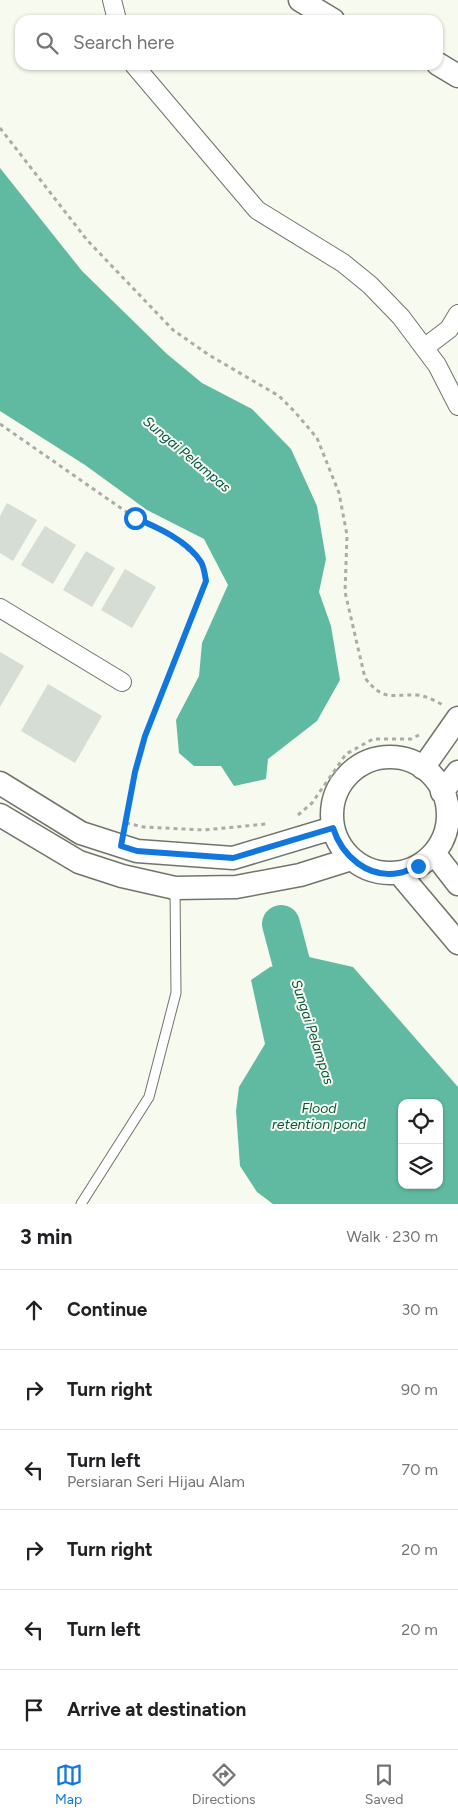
<!DOCTYPE html>
<html lang="en">
<head>
<meta charset="utf-8">
<style>
	:root { --surface:#fff; --page:#f2f2f2; --text:#202124; --muted:#757577; --line:#e0e0e0; --accent:#1177df }
	body { margin:0; font-family:Figtree,sans-serif; background:var(--page); color:var(--text) }
	.controls { position:absolute; right:15px; bottom:15px; display:grid; overflow:hidden; border-radius:10px; box-shadow:0 1px 4px #0004 }
	.controls button { width:45px; height:45px; display:grid; place-items:center; padding:0; border:0; border-bottom:1px solid var(--line); background:var(--surface); color:var(--text); font:25px sans-serif }
	.stop { position:absolute; width:15px; height:15px; margin:-11px; border:4px solid #1177df; border-radius:50%; background:#fff }
	.stop.end { background:#1177df; border-color:#fff; box-shadow:0 1px 5px #0008 }
	.list { margin:0; padding:0; list-style:none }
	h2 { display:flex; justify-content:space-between; align-items:center; height:65px; margin:0; padding:0 20px; font-size:21px }
	h2 small { font-size:16px; font-weight:400; color:var(--muted) }
	.list li { display:grid; grid-template-columns:32px 1fr auto; gap:15px; align-items:center; box-sizing:border-box; height:80px; padding:0 20px; border-top:1px solid var(--line) }
	.list b { display:block; font-size:19px; white-space:nowrap }
	.list p { margin:0; font-size:16px; white-space:nowrap; color:var(--muted) }
	.list em { font-size:16px; font-style:normal; color:var(--muted) }
	.icon { flex:none; width:28px; height:28px; fill:none; stroke:currentColor; stroke-width:2; stroke-linecap:round; stroke-linejoin:round }
	.map { position:relative; flex:none; width:458px; height:1204px; overflow:hidden }
	.search { position:absolute; background:var(--surface); box-shadow:0 1px 4px #0004; left:15px; right:15px; top:15px; height:55px; display:flex; align-items:center; gap:12px; box-sizing:border-box; padding:0 18px; border-radius:15px; color:var(--muted); font-size:19px }
	.sheet { height:545px; background:var(--surface) }
	nav { display:flex; justify-content:space-around; align-items:center; box-sizing:border-box; height:70px; border-top:1px solid var(--line); background:var(--surface); font-size:14px; color:var(--muted) }
	nav a { display:grid; justify-items:center; gap:2px }
	nav .on { color:var(--accent) }
	.map>svg:first-child { display:block }
</style>
</head>
<body>
<div class="map">
<svg width="458" height="1204" viewBox="0 0 458 1204">
	<rect width="100%" height="100%" fill="#f7faef"/>
	<path fill="#60baa1" fill-rule="evenodd" d="M 0,168 L 82,271 L 167,354 L 202,383 L 252,409 L 291,449 L 317,506 L 326,559 L 319,592 L 331,626 L 340,680 L 317,721 L 268,759 L 266,779 L 234,786 L 221,766 L 194,766 L 179,753 L 176,720 L 199,676 L 202,643 L 228,585 L 204,539 L 147,510 L 85,465 L 0,411 Z
		M 309,957 L 353,967 L 458,1087 L 458,1204 L 273,1204 L 257,1192 L 240,1166 L 236,1111 L 239,1087 L 265,1044 L 251,980 L 270,967 ZM 402,1103 L 439,1103 L 439,1185 L 402,1185 Z"/>
	<g fill="none" stroke-linecap="round" stroke-linejoin="round">
		<path stroke="#60baa1" stroke-width="38" d="M 281,924 L 304,1011"/>
	</g>
	<path fill="#d5ddd5" d="M 7,503 L 37,520 L 13,561 L 0,553 L 0,516 Z
		M 45,526 L 76,545 L 53,584 L 21,565 Z
		M 86,551 L 115,568 L 92,607 L 63,590 Z
		M 125,569 L 156,587 L 132,628 L 101,610 Z
		M 0,652 L 24,666 L 0,707 Z
		M 48,684 L 102,716 L 75,763 L 21,731 Z"/>
	<g fill="none" stroke-linecap="round" stroke-linejoin="round">
		<defs>
			<path id="service" d="M 81,1204 L 149,1097 L 176,993 L 175,889"/>
			<path id="minor" d="M 112,0 L 117,20
				M 134,65 L 257,210 L 343,263 L 370,285 L 401,317 L 437,365 L 458,406
				M 424,348 L 449,329 L 458,314
				M 0,608 L 122,682"/>
			<path id="tertiary" d="M 300,0 L 333,20
				M 438,64 L 458,76
				M332 815a58 58 0 1 1 116 0a58 58 0 1 1-116 0Z
				M 423,768 L 458,718
				M 0,783 L 81,833 L 137,851 L 233,858 L 333,828
				M 442,792 L 458,772
				M 0,815 L 79,862 L 122,876 L 175,888 L 236,887 L 300,875 L 351,859
				M 434,853 L 458,884
				M 399,873 L 458,943"/>
		</defs>
		<use href="#service" stroke="#72746b" stroke-width="11"/>
		<use href="#minor" stroke="#72746b" stroke-width="20"/>
		<use href="#tertiary" stroke="#72746b" stroke-width="25"/>
		<path stroke="#abada5" stroke-width="3" stroke-dasharray="4 4" stroke-linecap="butt" d="M 0,128 L 87,240 L 173,330 L 209,355 L 279,396 L 295,412 L 317,438 L 339,493 L 347,535 L 345,592 L 365,678 C 384,702 391,694 417,695 C 427,696 435,701 443,705
			M 0,424 L 135,518 L 175,538 L 202,563 L 207,581 L 145,736 L 135,771 L 126,823
			M 298,815 L 312,803 L 346,754 L 373,739 L 411,739 L 419,735
			M 126,823 L 144,827 L 204,830 L 266,824"/>
		<use href="#service" stroke="#fff" stroke-width="9"/>
		<use href="#minor" stroke="#fff" stroke-width="18"/>
		<use href="#tertiary" stroke="#fff" stroke-width="22"/>
	</g>
	<g fill="none" stroke-linecap="round" stroke-linejoin="round">
		<path stroke="#1177df" stroke-width="6" d="M 135,518 C 157,527 188,541 201,562 C 204,567 205,575 206,581 L 145,736 L 135,772 L 121,846 L 137,851 L 233,858 L 333,828 C 342,856 368,879 399,873 C 406,872 412,868 418,866"/>
	</g>
	<g text-anchor="middle" stroke-width="4" stroke-linejoin="round" paint-order="stroke">
		<g font-size="14" font-style="italic" fill="#085746" stroke="#f7faef">
			<text transform="translate(187 454) rotate(40)" y="5">Sungai Pelampas</text>
			<text transform="translate(313 1032) rotate(72)" y="5">Sungai Pelampas</text>
			<text x="319" y="1113">Flood<tspan x="319" dy="16">retention pond</tspan></text>
		</g>
	</g>
</svg>
<div class="controls">
<button><svg class="icon" aria-label="locate" viewBox="0 0 24 24"><circle cx="12" cy="12" r="6"/><path d="M12 2v4M12 18v4M2 12h4M18 12h4"/></svg></button>
<button><svg class="icon" aria-label="layers" viewBox="0 0 24 24"><path d="M12 4l9 5-9 5-9-5zM3 14l9 5 9-5"/></svg></button>
</div>
<div class="stop" style="left:135px;top:518px"></div>
<div class="stop end" style="left:418px;top:866px"></div>
<div class="search"><svg class="icon" aria-label="search" viewBox="0 0 24 24"><circle cx="10" cy="10" r="6"/><path d="M15 15l6 6"/></svg>Search here</div>
</div>
<section class="sheet">
<h2>3 min<small>Walk · 230 m</small></h2>
<ul class="list">
<li><svg class="icon" aria-label="ahead" viewBox="0 0 24 24"><path d="M12 20V5M6 11l6-6 6 6"/></svg><div><b>Continue</b></div><em>30 m</em></li>
<li><svg class="icon" aria-label="right" viewBox="0 0 24 24"><path d="M7 20v-9h11M14 6l5 5-5 5"/></svg><div><b>Turn right</b></div><em>90 m</em></li>
<li><svg class="icon" aria-label="left" viewBox="0 0 24 24"><path d="M17 20v-9H6M10 6l-5 5 5 5"/></svg><div><b>Turn left</b><p>Persiaran Seri Hijau Alam</p></div><em>70 m</em></li>
<li><svg class="icon" aria-label="right" viewBox="0 0 24 24"><path d="M7 20v-9h11M14 6l5 5-5 5"/></svg><div><b>Turn right</b></div><em>20 m</em></li>
<li><svg class="icon" aria-label="left" viewBox="0 0 24 24"><path d="M17 20v-9H6M10 6l-5 5 5 5"/></svg><div><b>Turn left</b></div><em>20 m</em></li>
<li><svg class="icon" aria-label="arrive" viewBox="0 0 24 24"><path d="M6 21V4h12l-3 4 3 4H6"/></svg><div><b>Arrive at destination</b></div></li>
</ul>
</section>
<nav>
<a class="on"><svg class="icon" aria-label="map" viewBox="0 0 24 24"><path d="M3 6l6-2 6 2 6-2v14l-6 2-6-2-6 2zM9 4v14M15 6v14"/></svg>Map</a>
<a><svg class="icon" aria-label="directions" viewBox="0 0 24 24"><path d="M12 3l9 9-9 9-9-9zM9 14v-3h6M13 9l2 2-2 2"/></svg>Directions</a>
<a><svg class="icon" aria-label="saved" viewBox="0 0 24 24"><path d="M7 4h10v16l-5-4-5 4z"/></svg>Saved</a>
</nav>
</body>
</html>
